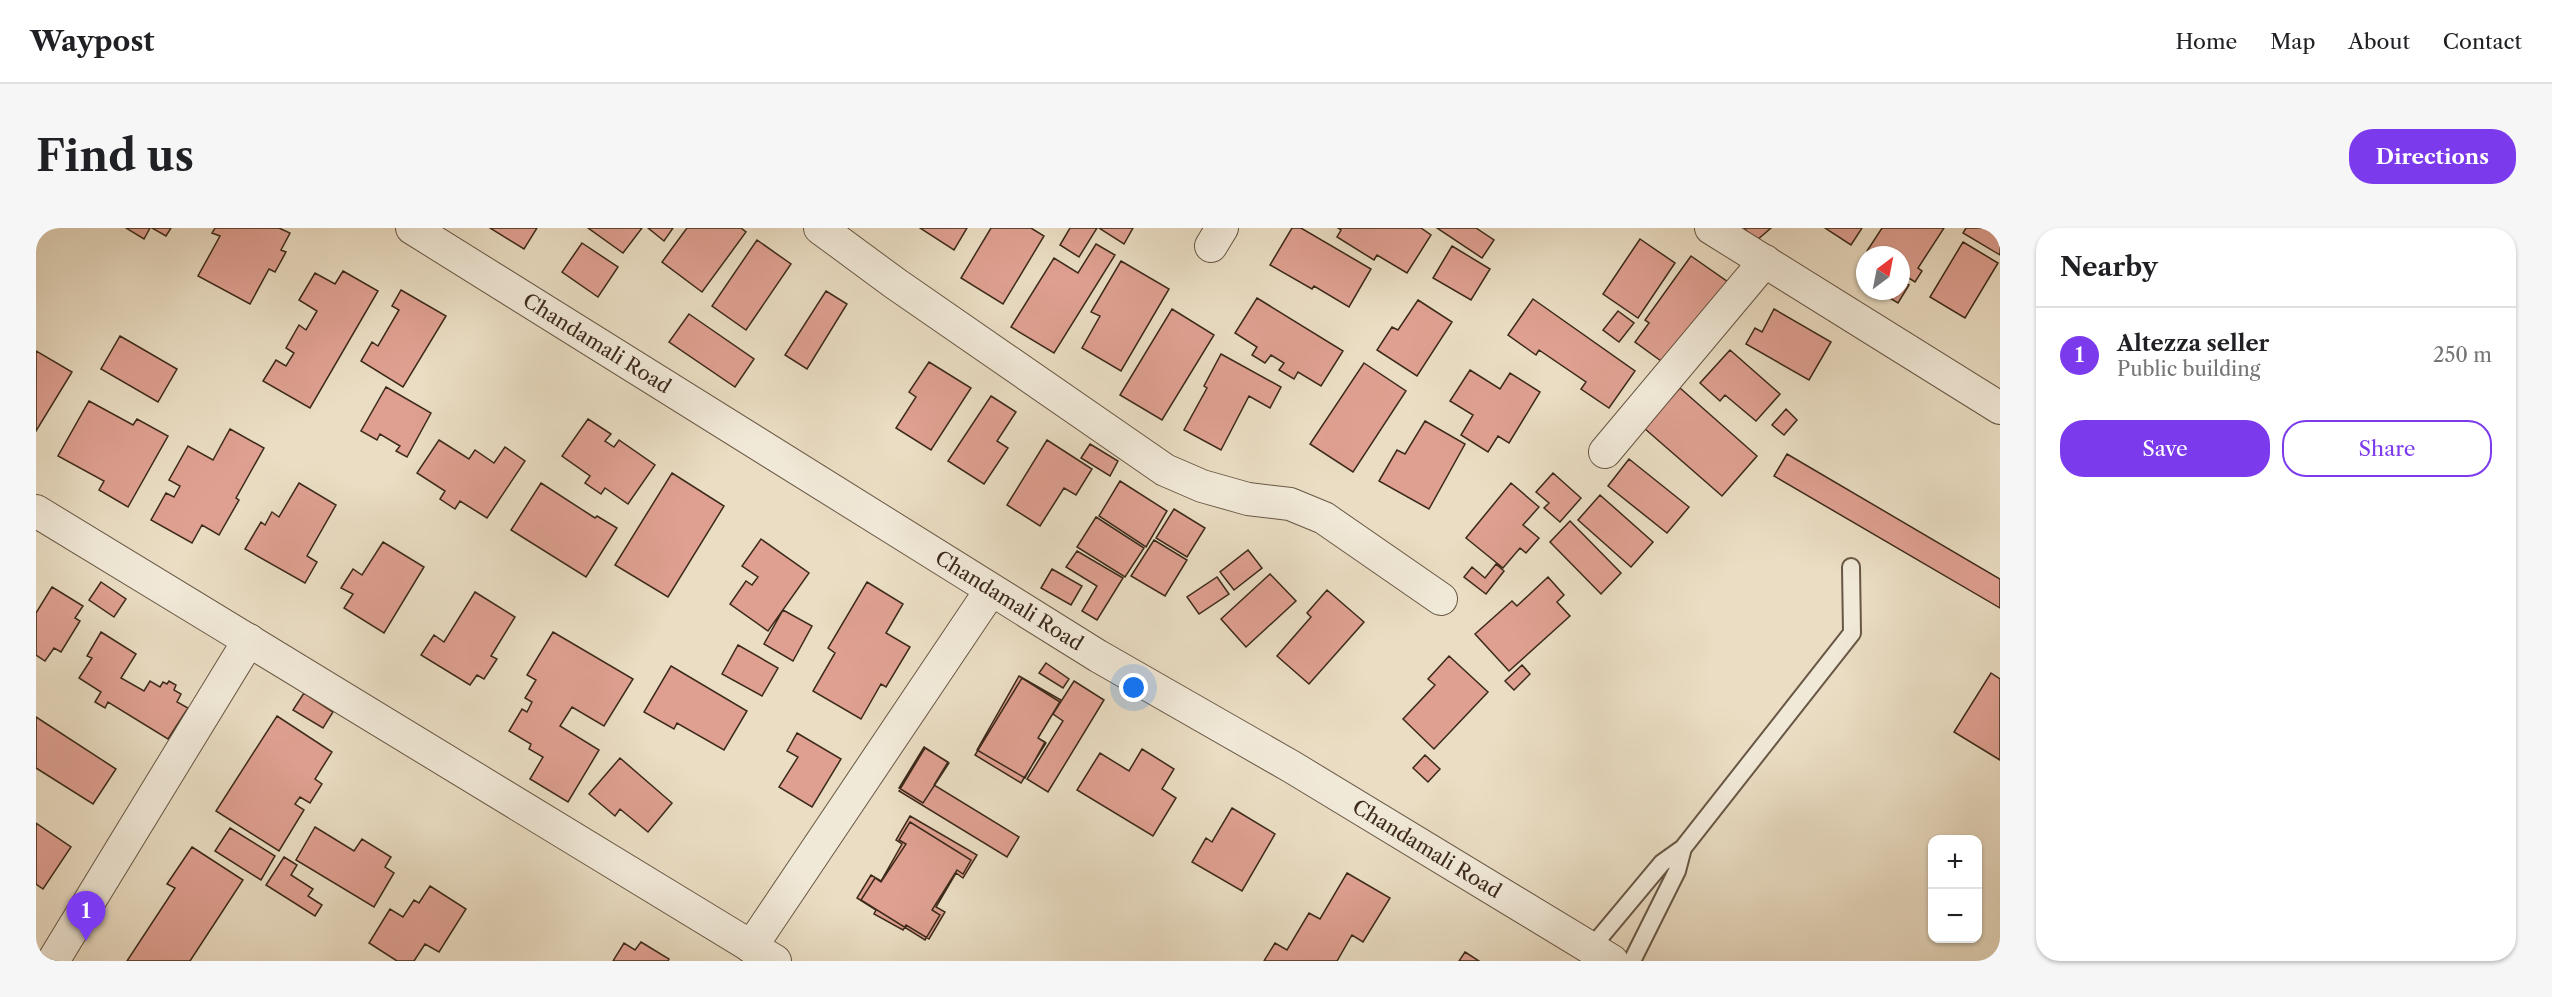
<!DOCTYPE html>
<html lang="en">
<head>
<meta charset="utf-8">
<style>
	:root { --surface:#fff; --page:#f6f6f6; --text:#202124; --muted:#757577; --line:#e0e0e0; --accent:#7c3aed }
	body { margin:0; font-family:"Libre Caslon Text",serif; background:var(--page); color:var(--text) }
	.controls { position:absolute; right:18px; bottom:18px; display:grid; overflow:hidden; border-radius:12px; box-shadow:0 2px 4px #0004 }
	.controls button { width:54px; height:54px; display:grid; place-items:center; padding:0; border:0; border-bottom:2px solid var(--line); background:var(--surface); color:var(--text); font:30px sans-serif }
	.compass { position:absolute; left:1820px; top:18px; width:54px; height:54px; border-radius:50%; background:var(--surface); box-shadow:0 2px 4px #0004; rotate:32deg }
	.you { position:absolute; left:1098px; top:460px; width:21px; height:21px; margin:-15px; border:4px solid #fff; border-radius:50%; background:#1a73e8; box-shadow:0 0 0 9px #1a73e833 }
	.badge { display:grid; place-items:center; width:39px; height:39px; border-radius:50%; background:var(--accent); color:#fff; font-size:20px; font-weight:700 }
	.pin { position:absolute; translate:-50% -50px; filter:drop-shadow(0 2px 3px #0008) }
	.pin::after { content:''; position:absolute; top:32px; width:21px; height:18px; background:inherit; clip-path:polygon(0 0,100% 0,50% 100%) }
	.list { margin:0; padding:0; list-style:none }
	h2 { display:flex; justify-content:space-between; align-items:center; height:78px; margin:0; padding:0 24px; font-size:26px }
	h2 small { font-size:20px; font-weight:400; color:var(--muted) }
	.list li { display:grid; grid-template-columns:39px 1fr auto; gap:18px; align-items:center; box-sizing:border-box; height:96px; padding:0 24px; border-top:2px solid var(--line) }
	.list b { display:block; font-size:22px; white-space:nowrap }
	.list p { margin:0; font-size:20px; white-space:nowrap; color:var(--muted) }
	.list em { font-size:20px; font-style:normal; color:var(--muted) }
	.actions { display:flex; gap:12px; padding:18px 24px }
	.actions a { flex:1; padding:14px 0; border:2px solid var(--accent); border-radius:24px; text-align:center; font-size:21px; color:var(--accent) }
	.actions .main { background:var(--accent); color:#fff }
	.map { position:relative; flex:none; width:1964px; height:733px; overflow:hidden; border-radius:24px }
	header { display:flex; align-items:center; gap:36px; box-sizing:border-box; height:84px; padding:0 30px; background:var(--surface); border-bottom:2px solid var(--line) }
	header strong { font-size:28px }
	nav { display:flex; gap:33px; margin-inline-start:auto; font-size:21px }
	.intro { display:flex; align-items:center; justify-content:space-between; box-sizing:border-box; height:144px; padding:0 36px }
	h1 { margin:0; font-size:42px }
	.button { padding:15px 27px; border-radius:24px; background:var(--accent); color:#fff; font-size:21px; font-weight:700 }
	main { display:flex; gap:36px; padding:0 36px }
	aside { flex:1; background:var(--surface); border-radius:24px; box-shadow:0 2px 4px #0004 }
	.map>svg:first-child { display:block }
</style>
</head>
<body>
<header>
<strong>Waypost</strong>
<nav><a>Home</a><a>Map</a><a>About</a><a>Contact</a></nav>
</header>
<div class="intro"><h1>Find us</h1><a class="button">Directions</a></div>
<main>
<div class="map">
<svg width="1964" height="733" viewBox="0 0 1964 733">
	<rect width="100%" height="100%" fill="#eaddc3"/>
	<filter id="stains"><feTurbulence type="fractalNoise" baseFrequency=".00333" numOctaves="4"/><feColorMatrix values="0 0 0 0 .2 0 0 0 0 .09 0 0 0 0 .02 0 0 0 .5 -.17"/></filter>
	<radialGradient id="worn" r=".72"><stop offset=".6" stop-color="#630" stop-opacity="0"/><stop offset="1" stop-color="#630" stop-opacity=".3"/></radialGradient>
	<path fill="#dfa091" stroke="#3c2a1a" stroke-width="1.5" d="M 90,0 L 114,0 L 108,11 Z
		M 116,0 L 135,0 L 130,8 Z
		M 179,0 L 243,0 L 254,5 L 245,22 L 250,24 L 239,44 L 233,41 L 214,76 L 162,48 L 184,8 L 176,5 Z
		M 454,0 L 501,0 L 488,21 Z
		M 552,0 L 606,0 L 587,25 Z
		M 612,0 L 637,0 L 628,13 Z
		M 651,0 L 705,0 L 710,4 L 666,64 L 626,34 Z
		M 884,0 L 931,0 L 918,22 Z
		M 955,0 L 995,0 L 1008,8 L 967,76 L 925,50 Z
		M 1034,0 L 1061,0 L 1043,29 L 1024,17 Z
		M 1063,0 L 1097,0 L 1088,16 Z
		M 1256,0 L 1265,0 L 1335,41 L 1313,79 L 1278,58 L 1276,61 L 1234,37 Z
		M 1302,0 L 1385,0 L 1395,7 L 1371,45 L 1341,27 L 1338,32 L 1301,9 L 1305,2 Z
		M 1401,0 L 1440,0 L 1458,12 L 1446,30 Z
		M 1708,0 L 1735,0 L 1720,13 Z
		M 1789,0 L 1826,0 L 1815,17 Z
		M 1846,0 L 1908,0 L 1882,40 L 1886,43 L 1879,54 L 1865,45 L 1865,27 L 1837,27 L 1831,23 Z
		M 1930,0 L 1958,0 L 1964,4 L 1964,27 L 1927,5 Z
		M 1604,11 L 1639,35 L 1602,90 L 1567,66 Z
		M 721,12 L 755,36 L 710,102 L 676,78 Z
		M 1927,14 L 1962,35 L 1929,90 L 1894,69 Z
		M 546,15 L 582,39 L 562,69 L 526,44 Z
		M 1060,16 L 1079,27 L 1018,125 L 975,99 L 1018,30 L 1042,45 Z
		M 1416,18 L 1454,41 L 1435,72 L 1397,50 Z
		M 1655,28 L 1692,54 L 1632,138 L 1599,114 L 1613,95 L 1609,92 Z
		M 1085,33 L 1133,61 L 1085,143 L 1046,120 L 1064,88 L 1055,84 Z
		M 307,43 L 342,63 L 274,180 L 227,153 L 240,132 L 250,138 L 258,125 L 250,120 L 263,97 L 270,102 L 281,83 L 263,72 L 279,45 L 299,56 Z
		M 1865,52 L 1873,57 L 1862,75 L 1842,63 L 1865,63 Z
		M 365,62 L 410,88 L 367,159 L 325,133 L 336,114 L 342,118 L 363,82 L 356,78 Z
		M 790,63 L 811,76 L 771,141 L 749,127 Z
		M 1221,70 L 1307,123 L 1285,158 L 1262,144 L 1258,151 L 1243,142 L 1248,135 L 1235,127 L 1229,135 L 1216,127 L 1221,119 L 1199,105 Z
		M 1497,71 L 1599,143 L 1573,180 L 1545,161 L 1550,154 L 1503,122 L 1500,127 L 1472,107 Z
		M 1382,72 L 1416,94 L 1381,148 L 1341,122 L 1356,99 L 1362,102 Z
		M 1136,81 L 1178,107 L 1126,192 L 1084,167 Z
		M 1738,81 L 1795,114 L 1773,152 L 1710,116 L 1719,100 L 1726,104 Z
		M 1582,83 L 1598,95 L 1583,114 L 1567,102 Z
		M 653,86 L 718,131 L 699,159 L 633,114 Z
		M 84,108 L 141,141 L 122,174 L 65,141 Z
		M 1694,122 L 1744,166 L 1720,193 L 1689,167 L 1684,173 L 1664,155 Z
		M 0,123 L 36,144 L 0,203 Z
		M 1185,126 L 1245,159 L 1234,180 L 1213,168 L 1185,222 L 1148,202 L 1171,160 L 1168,158 Z
		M 893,134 L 935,160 L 895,222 L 860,200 L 880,169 L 873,164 Z
		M 1328,135 L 1370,163 L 1317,244 L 1274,216 Z
		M 1434,142 L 1464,161 L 1474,145 L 1504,164 L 1473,215 L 1462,208 L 1452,224 L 1425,207 L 1437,187 L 1414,173 Z
		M 350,159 L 395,185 L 371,229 L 360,223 L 364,218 L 344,206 L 341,212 L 325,203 Z
		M 1644,160 L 1721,228 L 1686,268 L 1608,200 Z
		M 955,168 L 980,184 L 961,213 L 972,220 L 948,256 L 912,233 Z
		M 53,173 L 97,197 L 101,191 L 132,208 L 92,279 L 63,262 L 68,253 L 22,228 Z
		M 1750,181 L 1761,192 L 1748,207 L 1736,197 Z
		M 552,191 L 575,206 L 569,213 L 578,219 L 583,212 L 619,237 L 592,276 L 569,260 L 565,266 L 549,255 L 554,248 L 526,228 Z
		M 1389,193 L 1429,216 L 1393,281 L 1343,253 L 1361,222 L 1369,226 Z
		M 194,201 L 228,220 L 200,270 L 203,272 L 183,307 L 166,297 L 156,315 L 115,292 L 130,265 L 138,269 L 144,258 L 133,252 L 152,218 L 177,232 Z
		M 403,212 L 433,231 L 439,222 L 458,235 L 469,219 L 489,233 L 451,290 L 424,273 L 419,281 L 404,271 L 409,263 L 381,245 Z
		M 1011,212 L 1056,241 L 1040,267 L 1028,260 L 1004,298 L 971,277 Z
		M 1054,216 L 1082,233 L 1074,248 L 1045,230 Z
		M 1751,226 L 1964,351 L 1964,380 L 1738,248 Z
		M 1593,231 L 1653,279 L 1631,305 L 1572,258 Z
		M 636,245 L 688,278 L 632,369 L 579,337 Z
		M 1517,245 L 1545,270 L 1524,294 L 1508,280 L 1513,275 L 1500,264 Z
		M 1084,253 L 1131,283 L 1110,319 L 1063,288 Z
		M 263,255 L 300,277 L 271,328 L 281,334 L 269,355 L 209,321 L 225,294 L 229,297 L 236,284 L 243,289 Z
		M 505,255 L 559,290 L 561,288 L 581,300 L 550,349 L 475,302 Z
		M 1475,255 L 1503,279 L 1487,297 L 1503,310 L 1490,325 L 1484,320 L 1467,340 L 1430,310 Z
		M 1564,267 L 1617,314 L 1595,339 L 1542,292 Z
		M 1138,281 L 1169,300 L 1151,329 L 1120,310 Z
		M 1060,289 L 1108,320 L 1089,349 L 1041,319 Z
		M 1534,293 L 1585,345 L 1565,366 L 1514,314 Z
		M 725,311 L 773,345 L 732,403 L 694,376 L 710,353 L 716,357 L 722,349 L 706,338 Z
		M 1118,312 L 1151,332 L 1129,368 L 1095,348 Z
		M 347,314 L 388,339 L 348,405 L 308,380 L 317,366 L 305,360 L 317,341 L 326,347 Z
		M 1212,322 L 1226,340 L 1198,362 L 1184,344 Z
		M 1041,323 L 1087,350 L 1061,392 L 1046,383 L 1061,358 L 1030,339 Z
		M 1460,336 L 1468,343 L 1450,366 L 1428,349 L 1436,339 L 1449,350 Z
		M 1016,341 L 1046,358 L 1035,377 L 1005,360 Z
		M 1234,346 L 1260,373 L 1210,419 L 1185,391 Z
		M 1181,349 L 1193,366 L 1163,386 L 1151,369 Z
		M 1512,349 L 1528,367 L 1521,374 L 1534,388 L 1473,443 L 1439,406 L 1476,373 L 1481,378 Z
		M 65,354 L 90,371 L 78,389 L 53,372 Z
		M 831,354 L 867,376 L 850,405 L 874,419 L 850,459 L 845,456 L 825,491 L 777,463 L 799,425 L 792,420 Z
		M 16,359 L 47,378 L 39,390 L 44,393 L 25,424 L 18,420 L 9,433 L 0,427 L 0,385 Z
		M 1291,362 L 1328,394 L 1273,456 L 1241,428 L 1275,389 L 1271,385 Z
		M 439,364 L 479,389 L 455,428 L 461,431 L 448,451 L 441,447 L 434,457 L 385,427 L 398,407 L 408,414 Z
		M 747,382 L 776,398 L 757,433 L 728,416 Z
		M 65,404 L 100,426 L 85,450 L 108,463 L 114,453 L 124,459 L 127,454 L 131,456 L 133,453 L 140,457 L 138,462 L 145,466 L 141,474 L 152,480 L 132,511 L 72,474 L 69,480 L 59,474 L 65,464 L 43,450 L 56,430 L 51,428 Z
		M 517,404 L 597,451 L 568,498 L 536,479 L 524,498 L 563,522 L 532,574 L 494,551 L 507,529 L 493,521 L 495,516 L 473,503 L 486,481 L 491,484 L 496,474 L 489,470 L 500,452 L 491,447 Z
		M 702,417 L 742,440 L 726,468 L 686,446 Z
		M 1413,428 L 1452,464 L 1398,521 L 1367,491 L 1399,457 L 1392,451 Z
		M 1010,435 L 1033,451 L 1027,460 L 1003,445 Z
		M 1486,437 L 1494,446 L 1478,462 L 1469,453 Z
		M 635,438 L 711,483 L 688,522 L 641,495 L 638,501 L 608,484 Z
		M 1955,445 L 1964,451 L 1964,532 L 1918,504 Z
		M 983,448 L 1025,472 L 1002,510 L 1009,514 L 989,550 L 941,522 Z
		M 986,450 L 1024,474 L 1002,510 L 1010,515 L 985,555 L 939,527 Z
		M 1038,453 L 1068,472 L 1012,564 L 991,551 L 1027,493 L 1017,486 Z
		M 268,465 L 297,484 L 287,500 L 257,482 Z
		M 241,488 L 296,524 L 279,551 L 286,556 L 274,575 L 264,569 L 259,576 L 268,582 L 243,623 L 180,583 Z
		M 0,489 L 80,541 L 57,576 L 0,540 Z
		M 761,505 L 805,531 L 776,579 L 743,559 L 762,529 L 751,523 Z
		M 888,519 L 913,535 L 887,575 L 863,560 Z
		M 889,520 L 912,534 L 898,557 L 983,609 L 971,629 L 863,563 Z
		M 1106,521 L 1138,541 L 1126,561 L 1140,570 L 1117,608 L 1041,562 L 1064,525 L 1093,543 Z
		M 1389,527 L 1404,541 L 1392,554 L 1377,540 Z
		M 584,530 L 636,575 L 612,604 L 584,581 L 579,588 L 553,566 Z
		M 1196,580 L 1239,606 L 1206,663 L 1156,634 L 1170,610 L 1176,614 Z
		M 874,588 L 941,627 L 927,650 L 920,645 L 900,679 L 909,684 L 893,711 L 870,697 L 867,702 L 838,686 L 840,682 L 821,670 L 835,647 L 845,653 L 866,616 L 860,612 Z
		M 874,594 L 935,632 L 927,646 L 921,642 L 896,682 L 904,687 L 889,712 L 825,672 L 839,650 L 845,654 L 870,616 L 863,612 Z
		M 0,595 L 35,619 L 7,661 L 0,656 Z
		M 279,599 L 318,623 L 326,611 L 355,629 L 349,639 L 358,645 L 338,679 L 260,632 Z
		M 194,600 L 239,628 L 225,652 L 179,623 Z
		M 156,619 L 207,652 L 154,733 L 91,733 L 139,660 L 131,656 Z
		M 248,629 L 261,637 L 255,647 L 277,661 L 272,668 L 286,677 L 279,688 L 230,657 Z
		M 1311,645 L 1354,670 L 1327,714 L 1316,707 L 1301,733 L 1228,733 L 1239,715 L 1251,722 L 1273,685 L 1284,691 Z
		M 394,658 L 430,681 L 403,724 L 389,716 L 378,733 L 361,733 L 333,715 L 354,681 L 367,689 L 378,672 L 383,675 Z
		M 605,714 L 633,731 L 632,733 L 577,733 L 588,715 L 599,722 Z
		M 1429,724 L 1443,733 L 1423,733 Z"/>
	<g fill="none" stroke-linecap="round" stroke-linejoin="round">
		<defs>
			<path id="lane" d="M 1555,720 L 1626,635 L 1647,620 L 1816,405 L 1815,339
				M 1596,733 L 1641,643 L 1647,620"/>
			<g id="street">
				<path id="s1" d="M 376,0 L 1062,428 L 1256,539 L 1576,733"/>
				<path d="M 784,0 L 860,56 L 1129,242 L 1166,258 L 1212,271 L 1254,276 L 1288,290 L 1405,371"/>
				<path d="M 1675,0 L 1964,180"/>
				<path d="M 1175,18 L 1186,0"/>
				<path d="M 1569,224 L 1729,33"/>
				<path d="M 0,283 L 739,733"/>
				<path d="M 715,719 L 955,362"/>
				<path d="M 17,733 L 213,412"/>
			</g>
		</defs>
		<use href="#lane" stroke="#685744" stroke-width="20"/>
		<use href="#street" stroke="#685744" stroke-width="34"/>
		<use href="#lane" stroke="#f1e9d8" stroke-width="16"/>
		<use href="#street" stroke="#f1e9d8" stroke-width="32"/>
	</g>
	<g text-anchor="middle" stroke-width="4.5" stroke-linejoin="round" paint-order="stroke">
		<g font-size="20" fill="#3c2a1a" stroke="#f1e9d8">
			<text dy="7" stroke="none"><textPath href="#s1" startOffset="218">Chandamali Road</textPath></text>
			<text dy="7" stroke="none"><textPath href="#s1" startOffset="704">Chandamali Road</textPath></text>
			<text dy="7" stroke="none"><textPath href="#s1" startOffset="1190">Chandamali Road</textPath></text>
		</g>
	</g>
	<rect width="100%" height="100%" filter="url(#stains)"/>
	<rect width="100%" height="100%" fill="url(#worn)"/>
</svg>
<div class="controls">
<button>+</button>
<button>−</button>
</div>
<svg class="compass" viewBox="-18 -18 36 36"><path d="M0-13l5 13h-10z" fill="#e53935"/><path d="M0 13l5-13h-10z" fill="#757577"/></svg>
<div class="you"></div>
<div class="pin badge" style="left:50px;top:713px">1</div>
</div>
<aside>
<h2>Nearby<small></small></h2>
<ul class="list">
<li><span class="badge">1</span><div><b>Altezza seller</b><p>Public building</p></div><em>250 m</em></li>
</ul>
<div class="actions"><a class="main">Save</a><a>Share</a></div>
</aside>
</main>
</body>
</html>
